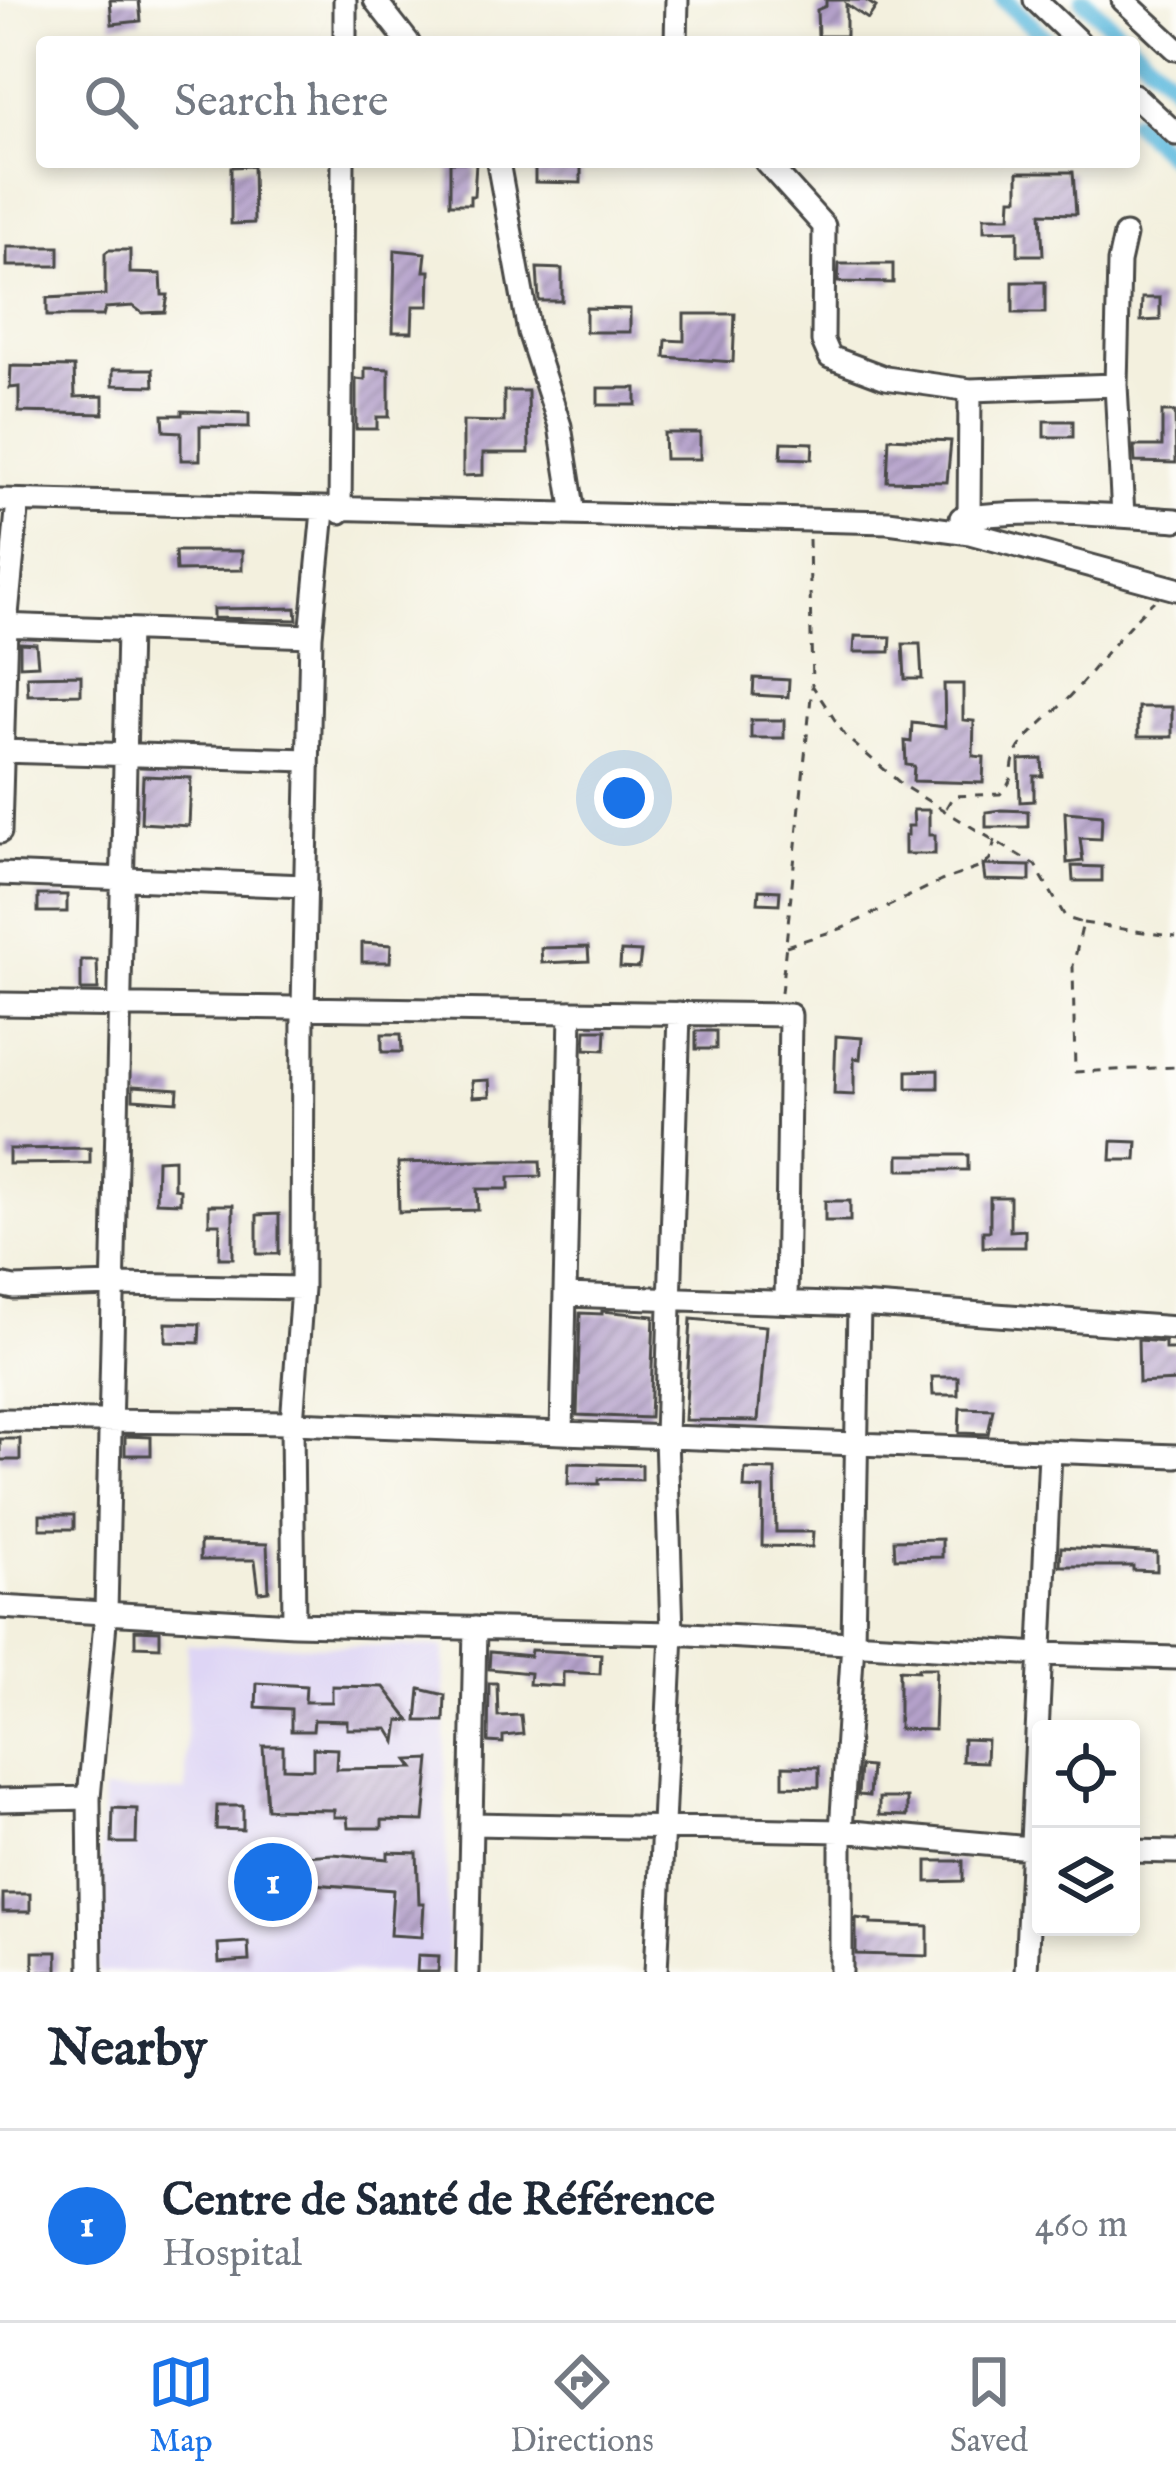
<!DOCTYPE html>
<html lang="en">
<head>
<meta charset="utf-8">
<style>
	:root { --surface:#fff; --page:#f2f2f3; --text:#1f2937; --muted:#747a83; --line:#e0e1e3; --accent:#1a73e8 }
	body { margin:0; font-family:"IM FELL English",serif; background:var(--page); color:var(--text) }
	.controls { position:absolute; right:36px; bottom:36px; display:grid; overflow:hidden; border-radius:12px; box-shadow:0 6px 18px #0003 }
	.controls button { width:108px; height:108px; display:grid; place-items:center; padding:0; border:0; border-bottom:3px solid var(--line); background:var(--surface); color:var(--text); font:60px sans-serif }
	.you { position:absolute; left:624px; top:798px; width:42px; height:42px; margin:-30px; border:9px solid #fff; border-radius:50%; background:#1a73e8; box-shadow:0 0 0 18px #1a73e833 }
	.badge { display:grid; place-items:center; width:78px; height:78px; border-radius:50%; background:var(--accent); color:#fff; font-size:39px; font-weight:700 }
	.pin { position:absolute; translate:-50% -50%; border:6px solid #fff; box-shadow:0 3px 12px #0006 }
	.list { margin:0; padding:0; list-style:none }
	h2 { display:flex; justify-content:space-between; align-items:center; height:156px; margin:0; padding:0 48px; font-size:51px }
	h2 small { font-size:39px; font-weight:400; color:var(--muted) }
	.list li { display:grid; grid-template-columns:78px 1fr auto; gap:36px; align-items:center; box-sizing:border-box; height:192px; padding:0 48px; border-top:3px solid var(--line) }
	.list b { display:block; font-size:45px; white-space:nowrap }
	.list p { margin:0; font-size:39px; white-space:nowrap; color:var(--muted) }
	.list em { font-size:39px; font-style:normal; color:var(--muted) }
	.icon { flex:none; width:66px; height:66px; fill:none; stroke:currentColor; stroke-width:2; stroke-linecap:round; stroke-linejoin:round }
	.map { position:relative; flex:none; width:1176px; height:1972px; overflow:hidden }
	.search { position:absolute; background:var(--surface); box-shadow:0 6px 18px #0003; left:36px; right:36px; top:36px; height:132px; display:flex; align-items:center; gap:30px; box-sizing:border-box; padding:0 42px; border-radius:12px; color:var(--muted); font-size:45px }
	.sheet { height:348px; background:var(--surface) }
	nav { display:flex; justify-content:space-around; align-items:center; box-sizing:border-box; height:168px; border-top:3px solid var(--line); background:var(--surface); font-size:33px; color:var(--muted) }
	nav a { display:grid; justify-items:center; gap:6px }
	nav .on { color:var(--accent) }
	.map>svg:first-child { display:block }
</style>
</head>
<body>
<div class="map">
<svg width="1176" height="1972" viewBox="0 0 1176 1972">
	<defs>
		<pattern id="building-hatch" width="6" height="6" patternUnits="userSpaceOnUse" patternTransform="scale(3)"><rect width="6" height="6" fill="#b5a2cb"/><path d="M-1 1l2-2M0 6l6-6M5 7l2-2" fill="none" stroke="#9384a5"/></pattern>
	</defs>
	<rect width="100%" height="100%" fill="#fdfcf7"/>
	<filter id="ink" filterUnits="userSpaceOnUse"><feTurbulence type="fractalNoise" baseFrequency=".00833" numOctaves="2"/><feDisplacementMap in="SourceGraphic" scale="24" xChannelSelector="R" yChannelSelector="G"/><feConvolveMatrix kernelMatrix="1 2 1 2 8 2 1 2 1" color-interpolation-filters="sRGB"/></filter>
	<filter id="wash" filterUnits="userSpaceOnUse"><feTurbulence type="fractalNoise" baseFrequency=".004" numOctaves="4" result="noise"/><feDisplacementMap in="SourceGraphic" scale="48" xChannelSelector="R" yChannelSelector="G"/><feGaussianBlur stdDeviation="2.7" result="paint"/><feColorMatrix in="noise" values="0 0 0 0 0 0 0 0 0 0 0 0 0 0 0 0 0 1.4 0 .05"/><feComposite in="paint" operator="in"/></filter>
	<g filter="url(#wash)">
		<rect width="100%" height="100%" fill="#f3f0de"/>
		<path fill="#ded5f5" d="M 187,1644 L 444,1647 L 448,1972 L 97,1972 L 103,1791 L 186,1792 Z"/>
		<g fill="none" stroke-linecap="round" stroke-linejoin="round">
			<path stroke="#62bcdf" stroke-width="18" d="M 1004,0 L 1049,42
				M 1084,0 L 1129,42
				M 1134,47 L 1176,86
				M 1134,122 L 1176,161"/>
		</g>
		<g id="blocks">
			<path fill="url(#building-hatch)" d="M 110,0 L 139,0 L 141,21 L 112,24 Z
				M 826,0 L 865,0 L 876,7 L 868,19 L 846,4 L 846,36 L 818,36 L 817,10 L 826,6 Z
				M 450,162 L 476,162 L 474,196 L 470,196 L 470,204 L 450,204 Z
				M 535,162 L 581,162 L 581,183 L 535,182 Z
				M 253,166 L 254,223 L 231,224 L 231,167 Z
				M 1018,172 L 1073,172 L 1076,214 L 1041,213 L 1043,255 L 1018,255 L 1018,230 L 984,231 L 984,217 L 1010,217 L 1011,198 L 1018,198 Z
				M 7,247 L 59,247 L 59,266 L 7,266 Z
				M 109,250 L 130,250 L 130,273 L 161,274 L 162,295 L 168,295 L 165,312 L 142,313 L 133,306 L 105,308 L 103,316 L 47,316 L 47,298 L 105,295 L 105,253 Z
				M 395,250 L 426,253 L 424,271 L 430,271 L 429,306 L 413,306 L 412,332 L 393,332 Z
				M 839,264 L 893,264 L 893,283 L 838,282 Z
				M 537,268 L 562,269 L 562,301 L 539,301 Z
				M 1013,282 L 1045,282 L 1045,313 L 1013,313 Z
				M 1142,298 L 1160,298 L 1160,320 L 1141,321 Z
				M 586,308 L 630,309 L 630,332 L 586,332 Z
				M 684,314 L 735,314 L 733,362 L 665,357 L 666,340 L 684,341 Z
				M 11,366 L 74,367 L 75,397 L 103,396 L 103,414 L 19,412 L 19,387 L 10,388 Z
				M 365,368 L 389,369 L 389,417 L 377,417 L 377,429 L 356,429 L 356,379 L 365,380 Z
				M 113,369 L 153,369 L 154,386 L 113,385 Z
				M 598,388 L 636,388 L 636,405 L 598,405 Z
				M 504,391 L 528,391 L 529,453 L 483,453 L 483,475 L 463,476 L 463,421 L 504,422 Z
				M 182,411 L 249,413 L 249,427 L 200,426 L 200,460 L 181,460 L 181,432 L 164,431 L 163,415 L 182,415 Z
				M 1162,412 L 1175,412 L 1176,463 L 1135,462 L 1134,446 L 1162,446 Z
				M 1044,421 L 1073,421 L 1073,437 L 1044,437 Z
				M 664,433 L 700,433 L 700,459 L 665,459 Z
				M 889,438 L 951,441 L 947,482 L 887,481 Z
				M 782,442 L 813,443 L 812,459 L 781,458 Z
				M 175,551 L 242,551 L 242,570 L 176,571 Z
				M 296,608 L 297,620 L 213,618 L 213,609 Z
				M 855,636 L 891,637 L 890,652 L 854,652 Z
				M 20,643 L 36,644 L 38,665 L 20,666 Z
				M 903,644 L 920,644 L 922,679 L 905,679 Z
				M 81,675 L 81,694 L 28,695 L 27,676 Z
				M 754,678 L 789,680 L 788,697 L 753,695 Z
				M 944,684 L 963,684 L 963,720 L 974,721 L 973,756 L 984,757 L 983,783 L 913,781 L 914,766 L 906,765 L 905,741 L 911,742 L 912,723 L 945,727 Z
				M 1138,707 L 1172,707 L 1172,737 L 1138,737 Z
				M 751,720 L 784,720 L 784,738 L 751,738 Z
				M 1042,759 L 1043,776 L 1034,776 L 1034,801 L 1020,802 L 1019,760 Z
				M 143,776 L 191,778 L 189,826 L 141,823 Z
				M 913,810 L 929,810 L 929,835 L 935,835 L 935,854 L 905,854 L 905,835 L 908,835 L 908,826 L 914,826 Z
				M 1001,810 L 1028,811 L 1028,827 L 986,827 L 986,812 Z
				M 1065,812 L 1102,815 L 1101,839 L 1080,838 L 1083,861 L 1067,863 Z
				M 983,865 L 1030,866 L 1030,881 L 985,880 Z
				M 1072,866 L 1102,867 L 1102,881 L 1073,881 Z
				M 759,890 L 780,891 L 779,904 L 758,903 Z
				M 38,895 L 67,895 L 67,912 L 38,912 Z
				M 362,943 L 391,945 L 390,962 L 362,962 Z
				M 588,947 L 589,961 L 542,963 L 541,948 Z
				M 621,951 L 641,952 L 639,968 L 620,967 Z
				M 81,960 L 97,960 L 98,990 L 81,990 Z
				M 586,1030 L 606,1030 L 605,1050 L 585,1049 Z
				M 696,1031 L 716,1031 L 716,1049 L 696,1049 Z
				M 382,1034 L 401,1034 L 402,1052 L 382,1052 Z
				M 836,1036 L 862,1038 L 860,1059 L 854,1058 L 854,1095 L 834,1094 Z
				M 938,1070 L 938,1088 L 907,1088 L 907,1071 Z
				M 489,1080 L 490,1096 L 473,1097 L 472,1081 Z
				M 133,1086 L 178,1089 L 177,1102 L 133,1099 Z
				M 1112,1141 L 1137,1142 L 1136,1160 L 1111,1160 Z
				M 90,1148 L 90,1163 L 9,1164 L 9,1149 Z
				M 899,1155 L 968,1155 L 968,1170 L 899,1170 Z
				M 174,1159 L 174,1188 L 180,1189 L 180,1203 L 156,1202 L 157,1160 Z
				M 477,1161 L 540,1161 L 541,1176 L 509,1177 L 509,1189 L 477,1189 L 478,1210 L 399,1212 L 398,1163 Z
				M 990,1197 L 1010,1197 L 1010,1231 L 1025,1230 L 1025,1247 L 983,1247 L 983,1231 L 990,1231 Z
				M 825,1201 L 850,1201 L 850,1221 L 825,1221 Z
				M 209,1205 L 233,1205 L 233,1258 L 219,1258 L 220,1224 L 209,1224 Z
				M 279,1214 L 279,1254 L 257,1254 L 257,1215 Z
				M 602,1311 L 654,1316 L 650,1418 L 577,1415 L 580,1313 L 602,1314 Z
				M 691,1319 L 766,1326 L 758,1421 L 685,1420 Z
				M 166,1323 L 200,1324 L 199,1343 L 166,1342 Z
				M 1138,1340 L 1165,1342 L 1165,1349 L 1176,1349 L 1176,1381 L 1139,1383 Z
				M 932,1377 L 958,1377 L 958,1395 L 933,1395 Z
				M 960,1408 L 993,1409 L 988,1434 L 959,1433 Z
				M 125,1436 L 151,1437 L 151,1455 L 125,1455 Z
				M 0,1439 L 20,1439 L 20,1460 L 0,1460 Z
				M 569,1463 L 642,1465 L 642,1480 L 599,1479 L 599,1484 L 568,1484 Z
				M 745,1469 L 775,1470 L 776,1532 L 813,1532 L 812,1547 L 762,1546 L 763,1489 L 744,1488 Z
				M 40,1515 L 74,1515 L 74,1529 L 40,1529 Z
				M 942,1539 L 942,1557 L 895,1558 L 894,1540 Z
				M 200,1542 L 267,1544 L 269,1591 L 259,1592 L 255,1560 L 200,1560 Z
				M 1061,1547 L 1157,1553 L 1157,1571 L 1133,1570 L 1133,1566 L 1060,1566 Z
				M 135,1630 L 160,1631 L 160,1647 L 135,1646 Z
				M 531,1650 L 601,1654 L 600,1674 L 563,1672 L 563,1686 L 529,1684 L 530,1673 L 489,1669 L 490,1652 L 530,1656 Z
				M 918,1668 L 936,1668 L 934,1730 L 899,1729 L 899,1670 L 918,1671 Z
				M 257,1683 L 306,1686 L 305,1702 L 332,1702 L 332,1686 L 384,1687 L 410,1721 L 399,1720 L 396,1742 L 388,1729 L 347,1729 L 347,1721 L 314,1720 L 313,1731 L 291,1731 L 291,1709 L 256,1707 Z
				M 489,1683 L 497,1683 L 498,1716 L 521,1715 L 523,1734 L 503,1736 L 503,1743 L 488,1742 Z
				M 420,1689 L 445,1695 L 444,1721 L 417,1721 Z
				M 963,1739 L 987,1740 L 986,1762 L 962,1761 Z
				M 263,1746 L 283,1746 L 283,1768 L 313,1769 L 313,1748 L 337,1749 L 336,1769 L 414,1768 L 408,1760 L 430,1759 L 424,1821 L 382,1820 L 382,1828 L 348,1828 L 347,1817 L 334,1817 L 334,1810 L 267,1809 Z
				M 783,1766 L 819,1767 L 819,1787 L 783,1786 Z
				M 860,1766 L 871,1767 L 869,1796 L 858,1795 Z
				M 879,1798 L 907,1798 L 907,1816 L 879,1815 Z
				M 217,1806 L 243,1806 L 243,1830 L 216,1829 Z
				M 113,1808 L 137,1809 L 136,1843 L 112,1843 Z
				M 292,1847 L 293,1857 L 333,1854 L 388,1859 L 388,1852 L 417,1853 L 419,1903 L 424,1903 L 422,1937 L 390,1935 L 393,1890 L 312,1884 L 313,1894 L 289,1896 L 288,1890 L 274,1891 L 272,1848 Z
				M 927,1861 L 963,1861 L 963,1881 L 927,1882 Z
				M 3,1894 L 30,1894 L 30,1912 L 3,1912 Z
				M 856,1918 L 871,1920 L 871,1924 L 928,1926 L 928,1956 L 856,1954 Z
				M 248,1942 L 249,1961 L 219,1963 L 218,1944 Z
				M 33,1952 L 57,1952 L 57,1972 L 33,1972 Z
				M 418,1955 L 439,1956 L 438,1972 L 417,1972 Z"/>
		</g>
	</g>
	<g filter="url(#ink)">
		<use href="#blocks" fill-opacity="0" stroke="#494946" stroke-width="3"/>
		<g fill="none" stroke-linecap="round" stroke-linejoin="round">
			<defs>
				<path id="minor" d="M 375,0 L 408,42
					M 1035,0 L 1079,42
					M 1123,0 L 1176,49
					M 345,42 L 345,0
					M 676,42 L 677,0
					M 1134,95 L 1176,134
					M 498,162 L 529,332 L 560,426 L 574,514
					M 766,162 L 824,226 L 823,341 L 830,357 L 886,378 L 970,390 L 969,517
					M 1116,385 L 1123,516
					M 970,390 L 1116,385 L 1119,262 L 1125,235
					M 0,500 L 888,522 L 970,533 L 1176,589
					M 340,512 L 343,162
					M 961,518 C 1032,508 1104,515 1176,520
					M 0,625 L 311,636
					M 0,751 L 308,760
					M 0,832 L 6,625 L 18,501
					M 0,874 L 306,886
					M 0,1004 L 790,1015 L 786,1302
					M 0,1285 L 14,1288 L 115,1285 L 302,1288
					M 565,1295 L 859,1305 L 1176,1328
					M 0,1420 L 292,1423 L 1176,1456
					M 562,1433 L 571,1012
					M 0,1607 L 294,1624 L 672,1633 L 1042,1654 L 1176,1658
					M 294,1624 L 292,1423 L 302,1288 L 303,1008 L 311,636 L 323,511
					M 0,1800 L 89,1798
					M 472,1824 L 841,1831 L 1041,1849
					M 1131,1851 L 1176,1852
					M 91,1972 L 89,1798 L 106,1612 L 128,630
					M 468,1972 L 475,1628
					M 656,1972 L 672,1633 L 666,1436 L 679,1013
					M 841,1972 L 841,1831 L 853,1642 L 859,1305
					M 1026,1972 L 1050,1453"/>
			</defs>
			<use href="#minor" stroke="#494946" stroke-width="27"/>
			<path stroke="#494946" stroke-width="3" stroke-dasharray="9 9" stroke-linecap="butt" d="M 809,539 L 812,685 L 846,737 L 905,787 L 1035,865 L 1066,918 L 1083,923 L 1073,966 L 1075,1072 L 1176,1067
				M 946,808 L 953,796 L 1000,794 C 1016,781 1009,770 1016,753 C 1025,734 1060,709 1074,692 C 1102,660 1122,630 1154,601
				M 1083,923 L 1176,937
				M 786,946 L 843,928 L 941,881 L 981,867 L 990,859 L 995,840
				M 781,993 L 812,687"/>
			<use href="#minor" stroke="#fff" stroke-width="21"/>
		</g>
	</g>
</svg>
<div class="controls">
<button><svg class="icon" aria-label="locate" viewBox="0 0 24 24"><circle cx="12" cy="12" r="6"/><path d="M12 2v4M12 18v4M2 12h4M18 12h4"/></svg></button>
<button><svg class="icon" aria-label="layers" viewBox="0 0 24 24"><path d="M12 4l9 5-9 5-9-5zM3 14l9 5 9-5"/></svg></button>
</div>
<div class="you"></div>
<div class="pin badge" style="left:273px;top:1882px">1</div>
<div class="search"><svg class="icon" aria-label="search" viewBox="0 0 24 24"><circle cx="10" cy="10" r="6"/><path d="M15 15l6 6"/></svg>Search here</div>
</div>
<section class="sheet">
<h2>Nearby<small></small></h2>
<ul class="list">
<li><span class="badge">1</span><div><b>Centre de Santé de Référence</b><p>Hospital</p></div><em>460 m</em></li>
</ul>
</section>
<nav>
<a class="on"><svg class="icon" aria-label="map" viewBox="0 0 24 24"><path d="M3 6l6-2 6 2 6-2v14l-6 2-6-2-6 2zM9 4v14M15 6v14"/></svg>Map</a>
<a><svg class="icon" aria-label="directions" viewBox="0 0 24 24"><path d="M12 3l9 9-9 9-9-9zM9 14v-3h6M13 9l2 2-2 2"/></svg>Directions</a>
<a><svg class="icon" aria-label="saved" viewBox="0 0 24 24"><path d="M7 4h10v16l-5-4-5 4z"/></svg>Saved</a>
</nav>
</body>
</html>
